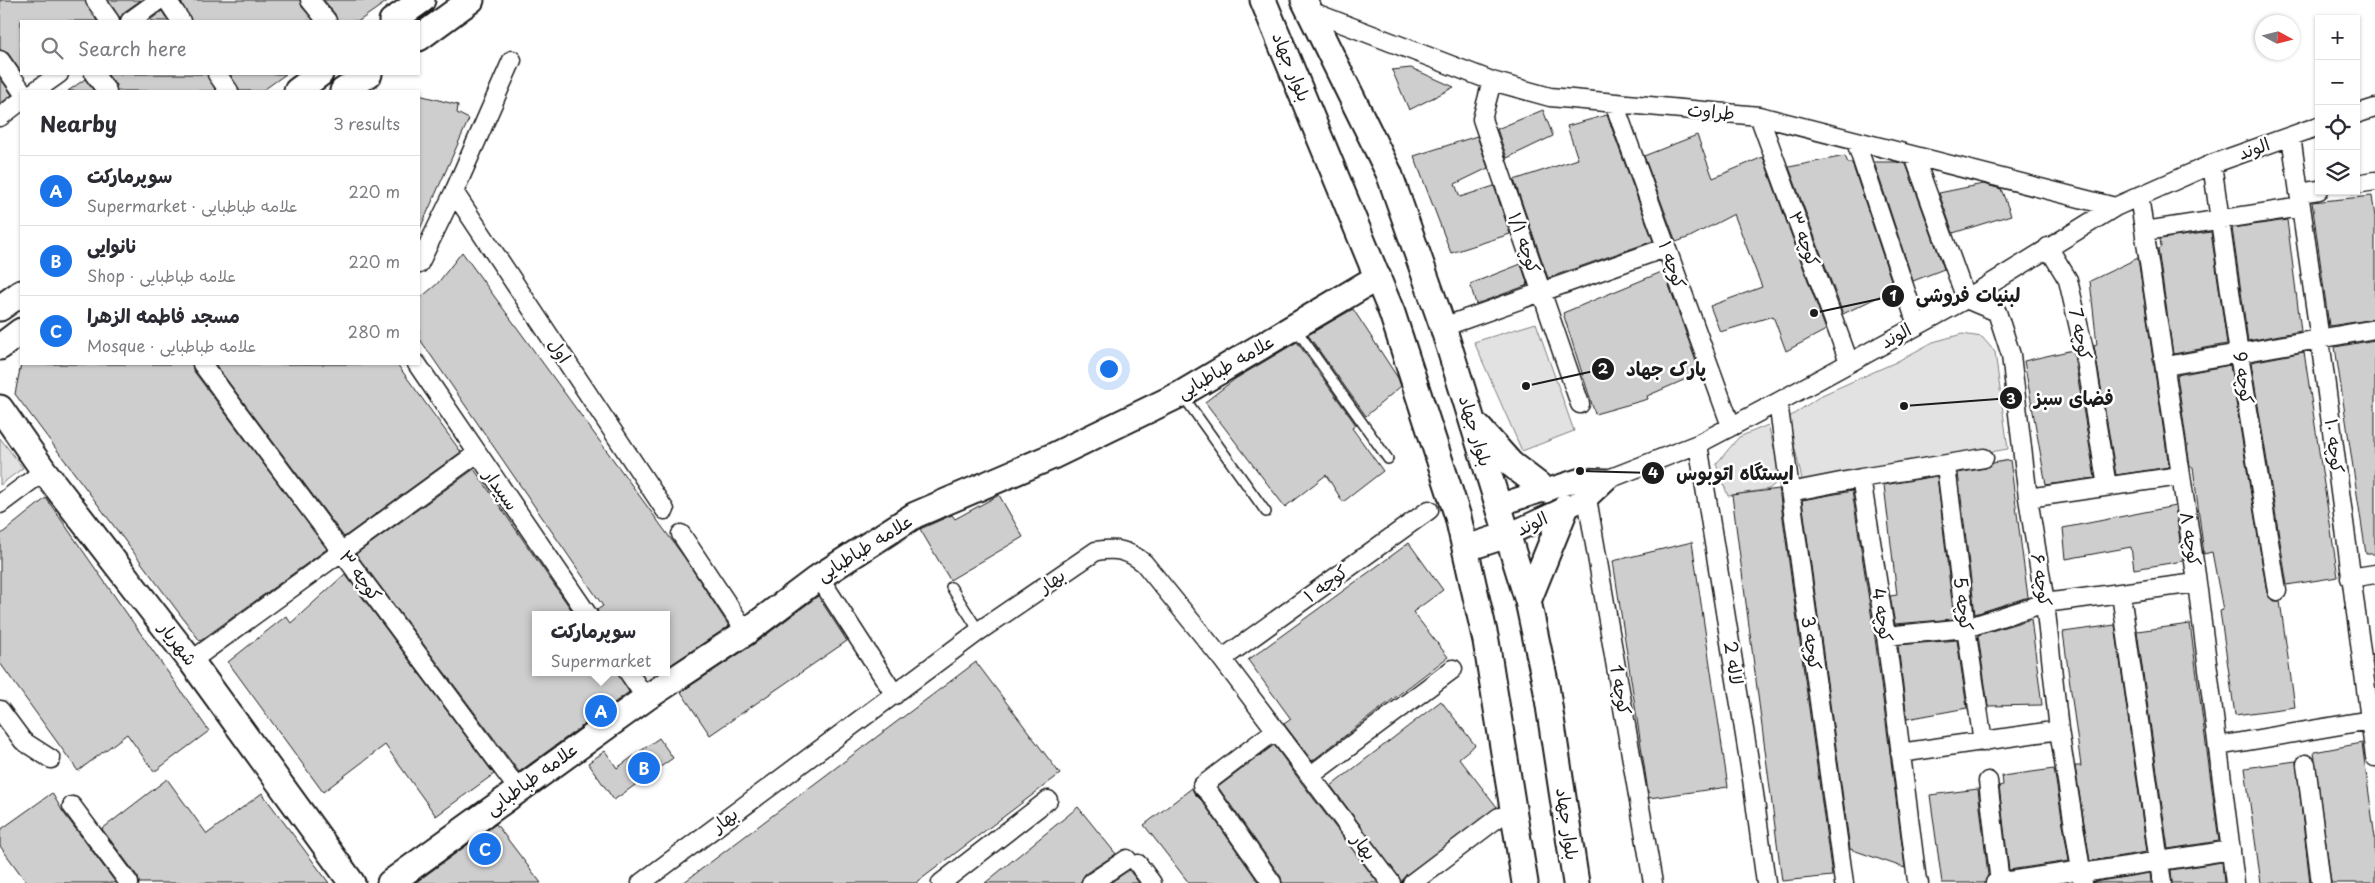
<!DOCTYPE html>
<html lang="en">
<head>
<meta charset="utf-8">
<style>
	:root { --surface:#fff; --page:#f2f2f3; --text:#2b2b33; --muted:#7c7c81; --line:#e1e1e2; --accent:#1a73e8 }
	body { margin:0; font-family:"Playpen Sans","Playpen Sans Arabic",sans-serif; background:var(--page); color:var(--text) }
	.controls { position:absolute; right:15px; top:15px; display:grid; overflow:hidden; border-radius:0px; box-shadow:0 1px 4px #0004 }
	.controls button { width:45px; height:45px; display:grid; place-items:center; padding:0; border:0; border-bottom:1px solid var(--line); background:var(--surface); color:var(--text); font:25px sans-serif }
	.compass { position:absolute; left:2255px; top:15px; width:45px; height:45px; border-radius:50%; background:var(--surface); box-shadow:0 1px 4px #0004; rotate:97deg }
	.you { position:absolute; left:1108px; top:368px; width:18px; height:18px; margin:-12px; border:4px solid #fff; border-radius:50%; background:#1a73e8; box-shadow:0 0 0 8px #1a73e833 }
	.badge { display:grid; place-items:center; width:32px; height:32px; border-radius:50%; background:var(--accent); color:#fff; font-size:16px; font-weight:700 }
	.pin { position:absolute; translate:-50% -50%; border:2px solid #fff; box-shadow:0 1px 5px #0006 }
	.popup { position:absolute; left:532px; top:611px; width:138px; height:65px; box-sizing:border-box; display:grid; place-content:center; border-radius:0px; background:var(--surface); filter:drop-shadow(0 1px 4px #0005); font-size:16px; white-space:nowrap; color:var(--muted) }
	.popup b { font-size:19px; color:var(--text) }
	.popup::after { content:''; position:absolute; left:50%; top:100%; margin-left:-10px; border:10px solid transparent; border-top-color:var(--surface) }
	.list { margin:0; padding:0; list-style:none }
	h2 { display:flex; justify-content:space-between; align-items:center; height:65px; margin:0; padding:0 20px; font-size:21px }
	h2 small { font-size:16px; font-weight:400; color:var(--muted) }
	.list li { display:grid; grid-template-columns:32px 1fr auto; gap:15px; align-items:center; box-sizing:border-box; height:70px; padding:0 20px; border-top:1px solid var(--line) }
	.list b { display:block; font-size:19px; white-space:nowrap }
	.list p { margin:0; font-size:16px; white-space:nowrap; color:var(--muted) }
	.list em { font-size:16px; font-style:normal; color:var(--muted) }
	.icon { flex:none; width:28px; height:28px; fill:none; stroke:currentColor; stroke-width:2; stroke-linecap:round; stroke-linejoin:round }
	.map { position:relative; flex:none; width:2375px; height:883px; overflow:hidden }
	.search { position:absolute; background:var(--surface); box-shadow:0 1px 4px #0004; left:20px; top:20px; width:400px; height:55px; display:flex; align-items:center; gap:12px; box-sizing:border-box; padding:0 18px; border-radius:0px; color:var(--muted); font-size:19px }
	.panel { position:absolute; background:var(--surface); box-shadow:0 1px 4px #0004; left:20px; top:90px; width:400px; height:275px; border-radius:0px }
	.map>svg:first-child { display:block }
</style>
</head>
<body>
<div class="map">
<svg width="2375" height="883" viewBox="0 0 2375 883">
	<rect width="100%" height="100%" fill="#fff"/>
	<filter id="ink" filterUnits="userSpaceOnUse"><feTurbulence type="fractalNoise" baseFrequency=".02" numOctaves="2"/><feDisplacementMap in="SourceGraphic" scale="10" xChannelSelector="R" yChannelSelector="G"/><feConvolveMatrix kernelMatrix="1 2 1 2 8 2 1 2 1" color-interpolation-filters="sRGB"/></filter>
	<g filter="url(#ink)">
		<path fill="#e2e2e2" stroke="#7f7f7f" d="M 1536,323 L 1574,431 L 1522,451 L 1474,342 Z
			M 1962,334 L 1982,337 L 1995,352 L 2008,449 L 1803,484 L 1788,418 L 1822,395 L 1896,362 L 1933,342 Z
			M 1768,425 L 1782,478 L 1769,489 L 1728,496 L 1716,464 L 1739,437 Z
			M 0,438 L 23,468 L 0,485 Z"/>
		<path fill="#cecece" stroke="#1c1c1c" d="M 0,0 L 85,0 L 97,21 L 21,21 L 21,72 L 8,53 L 0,50 Z
			M 108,0 L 141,0 L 124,12 L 120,18 Z
			M 180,0 L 300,0 L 302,7 L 314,21 L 191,21 Z
			M 324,0 L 389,0 L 359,21 L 337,21 L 335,14 Z
			M 162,11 L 168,21 L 151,21 L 150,20 Z
			M 1411,68 L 1454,87 L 1409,110 L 1392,70 Z
			M 107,74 L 207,74 L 216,91 L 117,91 L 116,85 Z
			M 230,74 L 286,74 L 262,91 L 239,91 Z
			M 0,78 L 12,95 L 0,104 Z
			M 85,79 L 94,91 L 68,91 Z
			M 419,95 L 458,105 L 457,113 L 469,119 L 419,231 Z
			M 1543,110 L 1553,136 L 1507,158 L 1497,129 Z
			M 1607,115 L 1653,241 L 1548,278 L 1514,180 L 1578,159 L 1567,126 Z
			M 1697,135 L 1713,178 L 1763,157 L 1826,330 L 1786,351 L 1773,316 L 1720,332 L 1710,306 L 1762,287 L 1734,214 L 1690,237 L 1676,242 L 1644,156 Z
			M 1477,136 L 1488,168 L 1455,184 L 1460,197 L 1494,186 L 1510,234 L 1451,253 L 1414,156 Z
			M 1845,156 L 1848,163 L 1852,163 L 1894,289 L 1843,314 L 1789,167 Z
			M 1874,162 L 1896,162 L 1906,164 L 1944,269 L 1913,281 Z
			M 1983,184 L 2001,189 L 2011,215 L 1953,233 L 1939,193 Z
			M 2372,196 L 2375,217 L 2375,319 L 2329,326 L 2312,202 Z
			M 2287,220 L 2301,331 L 2248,341 L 2232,228 Z
			M 2211,232 L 2227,344 L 2173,354 L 2158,249 L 2161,247 L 2160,239 Z
			M 462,252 L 684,557 L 729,626 L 666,668 L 666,615 L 599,615 L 597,610 L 603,606 L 419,338 L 419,299 L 437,284 Z
			M 2138,258 L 2169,467 L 2116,475 L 2094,346 L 2097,345 L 2090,281 Z
			M 1521,264 L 1528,285 L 1476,304 L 1470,284 Z
			M 1664,271 L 1700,373 L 1647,396 L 1648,399 L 1595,414 L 1563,313 Z
			M 1353,309 L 1398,378 L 1401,386 L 1366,416 L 1308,335 Z
			M 2375,340 L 2375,554 L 2366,554 L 2335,347 Z
			M 1297,342 L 1356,425 L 1352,428 L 1383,471 L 1343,502 L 1326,475 L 1285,507 L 1205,402 L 1235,379 Z
			M 2073,350 L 2095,478 L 2046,485 L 2024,361 Z
			M 2304,352 L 2338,577 L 2287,585 L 2251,362 Z
			M 21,364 L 192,364 L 193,370 L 327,549 L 200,641 L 15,394 Z
			M 215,364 L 397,364 L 461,452 L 344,537 Z
			M 2230,365 L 2267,593 L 2273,601 L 2280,601 L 2295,707 L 2235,715 L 2220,611 L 2223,610 L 2212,552 L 2204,554 L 2193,467 L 2190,467 L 2177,375 Z
			M 2010,460 L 2028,597 L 1975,614 L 1958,473 L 1986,468 L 1993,463 Z
			M 474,469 L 575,615 L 536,615 L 536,672 L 617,672 L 629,692 L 519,772 L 356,554 Z
			M 1937,476 L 1954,619 L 1895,624 L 1890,596 L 1897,595 L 1884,485 Z
			M 1779,489 L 1832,876 L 1782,881 L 1732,495 Z
			M 1852,491 L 1875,638 L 1905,868 L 1850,849 L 1802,500 Z
			M 999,495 L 1023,537 L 950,580 L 920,529 L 952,515 L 955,519 Z
			M 46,498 L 209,731 L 154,772 L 127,734 L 78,771 L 0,663 L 0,535 Z
			M 2175,506 L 2183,561 L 2134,569 L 2131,547 L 2066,559 L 2063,528 Z
			M 1692,542 L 1728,787 L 1649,798 L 1613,561 Z
			M 1409,543 L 1443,590 L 1413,612 L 1448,657 L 1312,761 L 1284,724 L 1291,719 L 1248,660 Z
			M 345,574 L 494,774 L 436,816 L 385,745 L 323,792 L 228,662 L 286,616 L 291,623 Z
			M 818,596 L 847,641 L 710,735 L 681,692 L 754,644 Z
			M 2031,619 L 2042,705 L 1988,706 L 1978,635 Z
			M 2190,624 L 2219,841 L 2168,849 L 2137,631 Z
			M 2115,625 L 2147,852 L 2090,861 L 2075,766 L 2081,766 L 2063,632 Z
			M 1957,640 L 1967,708 L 1907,719 L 1898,645 Z
			M 976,662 L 1060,774 L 916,883 L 683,883 Z
			M 1441,701 L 1475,745 L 1459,758 L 1497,807 L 1406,875 L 1401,883 L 1399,877 L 1331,786 Z
			M 659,738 L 673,758 L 614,800 L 588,763 L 605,751 L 617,768 Z
			M 2362,743 L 2375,838 L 2375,883 L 2331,883 L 2314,752 Z
			M 1274,745 L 1301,782 L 1378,883 L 1282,883 L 1281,877 L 1218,787 Z
			M 2296,761 L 2310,883 L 2261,883 L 2245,768 Z
			M 2054,769 L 2069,861 L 2009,870 L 1999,786 L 2003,785 L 2002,776 Z
			M 167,779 L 207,834 L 262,793 L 329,883 L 139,883 L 138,877 L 102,829 Z
			M 1192,788 L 1194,793 L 1202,801 L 1259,883 L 1189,883 L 1144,825 Z
			M 1978,789 L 1988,875 L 1985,883 L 1942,883 L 1930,795 Z
			M 52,793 L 63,812 L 116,883 L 27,883 L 0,846 L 0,830 Z
			M 1078,807 L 1116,854 L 1085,874 L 1080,883 L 985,883 Z
			M 496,824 L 541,883 L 415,883 Z
			M 2222,862 L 2224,883 L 2172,883 L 2171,870 Z
			M 1129,870 L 1139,883 L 1110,883 Z
			M 2150,873 L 2151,883 L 2093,883 L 2094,882 Z"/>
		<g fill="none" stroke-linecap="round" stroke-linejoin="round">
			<defs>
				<path id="service" d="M 1296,329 L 1388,459
					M 1183,396 L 1266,512
					M 951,587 L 979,631"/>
				<path id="minor" d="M 95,0 L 110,21
					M 167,0 L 181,21
					M 310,0 L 327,21
					M 1310,11 L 1492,81 L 1550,97 L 1759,116 L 2115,207
					M 130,21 L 159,0
					M 0,60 L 22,91
					M 94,74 L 107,91
					M 217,74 L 229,91
					M 1492,81 L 1482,119 L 1580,404
					M 35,91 L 59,74
					M 1614,103 L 1731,426
					M 2356,114 L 2375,108
					M 1759,116 L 1849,362
					M 0,117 L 21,101
					M 2291,136 L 2320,340 L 2375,757
					M 1856,142 L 1917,325
					M 1914,156 L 1966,299 L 1997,312 L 2011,355 L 2028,498 L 2045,603 L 2059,730 L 2083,883
					M 2212,164 L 2239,354 L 2277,591
					M 2356,184 L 2375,181
					M 454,192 L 665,510
					M 2299,193 L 2319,190
					M 2139,196 L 2196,575 L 2235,883
					M 2145,231 L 2301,207
					M 2048,247 L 2068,280 L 2085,354 L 2107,486
					M 419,264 L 454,192 L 512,60
					M 1443,327 L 1665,248
					M 202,364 L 518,789
					M 417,364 L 588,615
					M 2166,366 L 2375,329
					M 1778,402 L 1844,883
					M 1698,444 L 1752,779 L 1766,883
					M 1946,466 L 1966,628 L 1983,742
					M 1861,478 L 1886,636 L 1917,881 L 1919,883
					M 1606,480 L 1698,444 L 1778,402 L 1966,299 L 2115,207 L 2212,164 L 2319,126
					M 1790,492 L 1861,478 L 1984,458
					M 1587,498 L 1653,883
					M 2028,498 L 2180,476
					M 0,504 L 44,471
					M 681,534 L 746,632
					M 819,577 L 895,695
					M 2350,578 L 2375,574
					M 2121,594 L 2162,883
					M 1886,636 L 1966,628 L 2045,603 L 2196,583
					M 1222,659 L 1429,510
					M 191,661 L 476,454
					M 628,672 L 646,698
					M 0,710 L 23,741 L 51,759
					M 2218,746 L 2370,720
					M 1900,753 L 2059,730
					M 2306,764 L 2321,883
					M 1310,776 L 1453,669
					M 1988,781 L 2000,883
					M 72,806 L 129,883
					M 1138,864 L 1152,883
					M 2082,873 L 2231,850
					M 641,883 L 979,631 L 1096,551 C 1117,548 1128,550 1144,563 L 1222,659 L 1391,883
					M 941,883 L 1048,800
					M 1091,883 L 1127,859
					M 1272,883 L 1210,794 L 1202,786 L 1272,733 L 1279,736
					M 1412,883 L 1499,817
					M 1995,883 L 2082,870"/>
				<path id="tertiary" d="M 1498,505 L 1581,479 L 1606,480
					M 1507,535 L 1587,498 L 1606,480"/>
				<path id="secondary" d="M 1263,0 L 1392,313 L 1458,517 L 1486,641 L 1525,883
					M 1304,0 L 1389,173 L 1443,327 L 1528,601 L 1546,686 L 1576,883
					M 392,21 L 422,0
					M 419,38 L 471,0
					M 297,91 L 320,74
					M 343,91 L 369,74
					M 0,308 L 21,293
					M 0,347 L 21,331
					M 0,408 L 44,471 L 191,661 L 352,883
					M 1478,427 L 1511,464 L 1545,490
					M 1467,548 L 1507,535
					M 1528,601 L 1566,507
					M 390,883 L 646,698 L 746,632 L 819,577 L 915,515 L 1053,456 L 1181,394 L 1378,277"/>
			</defs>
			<use href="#service" stroke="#1c1c1c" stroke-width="12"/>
			<use href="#minor" stroke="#1c1c1c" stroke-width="21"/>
			<use href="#tertiary" stroke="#1c1c1c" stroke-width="25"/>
			<use href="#secondary" stroke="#1c1c1c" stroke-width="29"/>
			<use href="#service" stroke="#fff" stroke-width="9"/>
			<use href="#minor" stroke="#fff" stroke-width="18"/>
			<use href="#tertiary" stroke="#fff" stroke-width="21"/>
			<use href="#secondary" stroke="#fff" stroke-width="25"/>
		</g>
	</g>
	<g text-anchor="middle" stroke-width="5" stroke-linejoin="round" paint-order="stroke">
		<g font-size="18" fill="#1c1c1c" stroke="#fff">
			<text transform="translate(1291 67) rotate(68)" y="6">بلوار جهاد</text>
			<text transform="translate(1711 112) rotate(5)" y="6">طراوت</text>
			<text transform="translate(2254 149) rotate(-20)" y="6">الوند</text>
			<text transform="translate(1804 239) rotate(70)" y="6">کوچه ۳</text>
			<text transform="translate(1524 243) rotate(71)" y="6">کوچه ۱/۱</text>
			<text transform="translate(1672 265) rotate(71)" y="6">کوچه ۱</text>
			<text transform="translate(2080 334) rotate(78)" y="6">کوچه 7</text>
			<text transform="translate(1896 336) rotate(-29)" y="6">الوند</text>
			<text transform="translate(559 351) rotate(56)" y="6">اول</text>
			<text transform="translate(1226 367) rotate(-30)" y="6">علامه طباطبایی</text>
			<text transform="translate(2243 378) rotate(81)" y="6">کوچه 9</text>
			<text transform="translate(1475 431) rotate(73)" y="6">بلوار جهاد</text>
			<text transform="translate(2334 446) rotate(83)" y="6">کوچه ۱۰</text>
			<text transform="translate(501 490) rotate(55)" y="6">سپیدار</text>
			<text transform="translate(1532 524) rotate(-25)" y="6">الوند</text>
			<text transform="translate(2190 539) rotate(81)" y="6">کوچه ۸</text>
			<text transform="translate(865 548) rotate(-32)" y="6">علامه طباطبایی</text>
			<text transform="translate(360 576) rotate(54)" y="6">کوچه ۳</text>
			<text transform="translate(2041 580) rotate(81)" y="6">کوچه ۶</text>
			<text transform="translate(1052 581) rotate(-34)" y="6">بهار</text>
			<text transform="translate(1326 584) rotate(-36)" y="6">کوچه ۱</text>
			<text transform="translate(1963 604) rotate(83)" y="6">کوچه 5</text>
			<text transform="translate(1882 615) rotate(81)" y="6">کوچه 4</text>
			<text transform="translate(1811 643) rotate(82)" y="6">کوچه 3</text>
			<text transform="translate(178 644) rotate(53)" y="6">شهریار</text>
			<text transform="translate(1733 663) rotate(81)" y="6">لاله 2</text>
			<text transform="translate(1620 690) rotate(80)" y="6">کوچه 1</text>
			<text transform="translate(532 779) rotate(-36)" y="6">علامه طباطبایی</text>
			<text transform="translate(725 820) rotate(-37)" y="6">بهار</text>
			<text transform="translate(1567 824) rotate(82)" y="6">بلوار جهاد</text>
			<text transform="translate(1364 847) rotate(53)" y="6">بهار</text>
		</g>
	</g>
	<path fill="none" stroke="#1c1c1c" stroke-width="2" d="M1814 313L1893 296M1526 386L1603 369M1904 406L2011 398M1580 471L1653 473"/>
	<g fill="#1c1c1c" stroke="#fff" stroke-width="2">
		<circle cx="1814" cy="313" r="5"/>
		<circle cx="1526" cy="386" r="5"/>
		<circle cx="1904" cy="406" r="5"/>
		<circle cx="1580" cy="471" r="5"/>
		<circle cx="1893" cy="296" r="12"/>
		<circle cx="1603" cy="369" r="12"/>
		<circle cx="2011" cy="398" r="12"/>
		<circle cx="1653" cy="473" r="12"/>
	</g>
	<g font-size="15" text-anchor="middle" font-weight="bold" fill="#fff">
		<text x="1893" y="301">1</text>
		<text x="1603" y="374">2</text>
		<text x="2011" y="404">3</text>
		<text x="1653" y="478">4</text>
	</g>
	<g font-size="19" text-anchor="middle" font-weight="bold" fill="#1c1c1c" stroke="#fff" stroke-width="5" stroke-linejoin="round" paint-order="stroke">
		<text x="1968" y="302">لبنیات فروشی</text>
		<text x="1666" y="376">پارک جهاد</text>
		<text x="2074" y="405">فضای سبز</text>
		<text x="1735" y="480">ایستگاه اتوبوس</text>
	</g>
</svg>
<div class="controls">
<button>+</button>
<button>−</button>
<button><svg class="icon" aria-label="locate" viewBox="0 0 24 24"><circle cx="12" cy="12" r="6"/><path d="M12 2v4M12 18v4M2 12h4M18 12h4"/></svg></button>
<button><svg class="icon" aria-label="layers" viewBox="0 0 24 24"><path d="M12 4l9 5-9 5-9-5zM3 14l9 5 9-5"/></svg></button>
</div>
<svg class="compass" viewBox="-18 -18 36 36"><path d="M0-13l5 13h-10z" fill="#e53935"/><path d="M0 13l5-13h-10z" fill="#7c7c81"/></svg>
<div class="you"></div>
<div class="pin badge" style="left:601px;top:711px">A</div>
<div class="popup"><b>سوپرمارکت</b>Supermarket</div>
<div class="pin badge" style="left:644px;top:768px">B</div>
<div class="pin badge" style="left:485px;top:849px">C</div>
<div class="search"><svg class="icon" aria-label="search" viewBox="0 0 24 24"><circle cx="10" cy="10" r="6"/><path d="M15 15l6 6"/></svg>Search here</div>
<section class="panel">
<h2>Nearby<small>3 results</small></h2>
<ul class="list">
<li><span class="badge">A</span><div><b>سوپرمارکت</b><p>Supermarket · علامه طباطبایی</p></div><em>220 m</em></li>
<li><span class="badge">B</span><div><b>نانوایی</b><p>Shop · علامه طباطبایی</p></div><em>220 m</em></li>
<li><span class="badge">C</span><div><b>مسجد فاطمه الزهرا</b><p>Mosque · علامه طباطبایی</p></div><em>280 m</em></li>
</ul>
</section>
</div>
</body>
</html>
